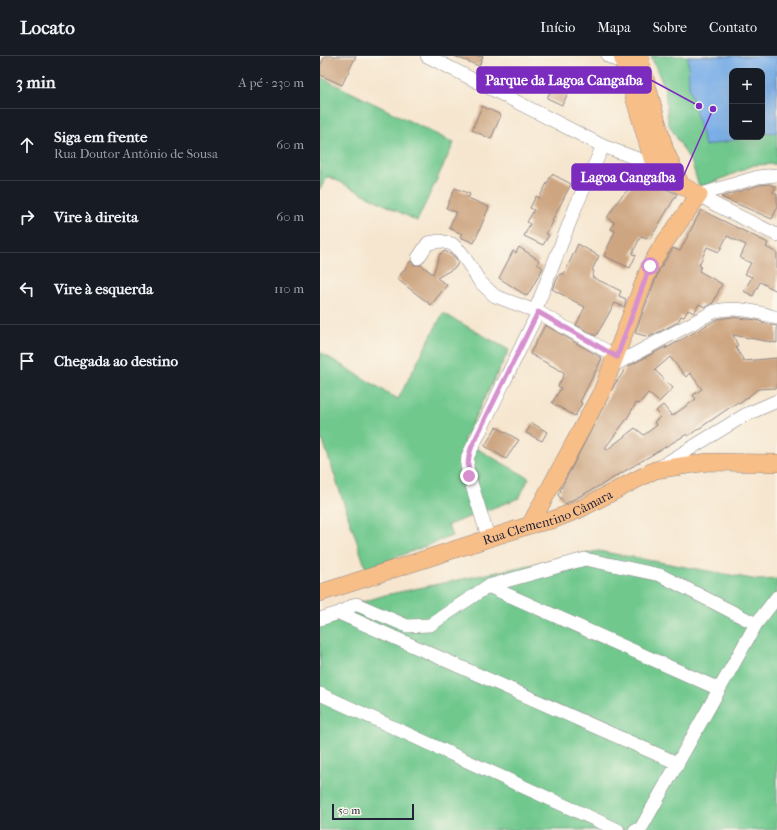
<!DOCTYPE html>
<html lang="pt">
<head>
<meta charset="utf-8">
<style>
	:root { --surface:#171b24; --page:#242831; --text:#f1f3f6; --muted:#9ea1a6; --line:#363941 }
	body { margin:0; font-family:"IM FELL French Canon",serif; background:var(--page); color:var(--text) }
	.controls { position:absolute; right:12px; top:12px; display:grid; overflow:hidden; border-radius:8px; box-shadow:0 4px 16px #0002 }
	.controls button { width:36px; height:36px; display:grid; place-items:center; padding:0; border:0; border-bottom:1px solid var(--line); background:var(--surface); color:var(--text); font:20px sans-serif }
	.scale { position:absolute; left:12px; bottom:10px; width:82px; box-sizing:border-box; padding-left:4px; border:2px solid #22223b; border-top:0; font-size:11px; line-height:14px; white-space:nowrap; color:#22223b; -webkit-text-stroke:3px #fbf7ec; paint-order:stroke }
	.stop { position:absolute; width:12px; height:12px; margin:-9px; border:3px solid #d690ce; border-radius:50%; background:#fff }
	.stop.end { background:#d690ce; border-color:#fff; box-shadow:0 1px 4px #0008 }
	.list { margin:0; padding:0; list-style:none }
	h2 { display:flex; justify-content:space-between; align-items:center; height:52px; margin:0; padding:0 16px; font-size:17px }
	h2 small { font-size:13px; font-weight:400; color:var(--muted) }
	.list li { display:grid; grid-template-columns:26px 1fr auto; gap:12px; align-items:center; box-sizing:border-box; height:72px; padding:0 16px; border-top:1px solid var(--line) }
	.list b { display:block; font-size:15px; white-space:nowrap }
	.list p { margin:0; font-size:13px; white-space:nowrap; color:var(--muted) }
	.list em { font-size:13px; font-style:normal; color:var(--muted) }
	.icon { flex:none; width:22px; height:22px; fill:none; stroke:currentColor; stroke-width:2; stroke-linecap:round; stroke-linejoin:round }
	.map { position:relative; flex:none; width:457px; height:774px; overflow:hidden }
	header { display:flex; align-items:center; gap:24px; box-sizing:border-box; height:56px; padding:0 20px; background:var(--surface); border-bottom:1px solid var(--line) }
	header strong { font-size:19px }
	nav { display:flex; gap:22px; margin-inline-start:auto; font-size:14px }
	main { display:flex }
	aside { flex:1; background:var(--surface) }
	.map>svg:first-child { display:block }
</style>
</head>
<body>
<header>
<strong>Locato</strong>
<nav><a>Início</a><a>Mapa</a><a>Sobre</a><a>Contato</a></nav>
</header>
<main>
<aside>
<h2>3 min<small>A pé · 230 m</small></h2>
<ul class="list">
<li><svg class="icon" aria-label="ahead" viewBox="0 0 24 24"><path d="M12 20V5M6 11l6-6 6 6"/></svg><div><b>Siga em frente</b><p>Rua Doutor Antônio de Sousa</p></div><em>60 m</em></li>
<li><svg class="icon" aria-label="right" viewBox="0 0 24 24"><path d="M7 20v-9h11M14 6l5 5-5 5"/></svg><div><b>Vire à direita</b></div><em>60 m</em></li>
<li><svg class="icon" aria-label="left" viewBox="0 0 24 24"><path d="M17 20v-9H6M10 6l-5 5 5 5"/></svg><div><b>Vire à esquerda</b></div><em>110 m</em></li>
<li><svg class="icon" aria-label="arrive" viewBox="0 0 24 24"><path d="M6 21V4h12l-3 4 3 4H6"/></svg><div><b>Chegada ao destino</b></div></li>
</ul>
</aside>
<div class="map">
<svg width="457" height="774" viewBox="0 0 457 774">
	<rect width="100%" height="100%" fill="#fbf7ec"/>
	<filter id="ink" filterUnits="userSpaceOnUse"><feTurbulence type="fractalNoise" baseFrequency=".025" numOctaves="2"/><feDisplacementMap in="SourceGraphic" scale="8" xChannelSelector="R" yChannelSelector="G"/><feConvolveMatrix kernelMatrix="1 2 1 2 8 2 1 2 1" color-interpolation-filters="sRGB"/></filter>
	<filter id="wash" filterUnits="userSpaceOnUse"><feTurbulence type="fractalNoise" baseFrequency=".012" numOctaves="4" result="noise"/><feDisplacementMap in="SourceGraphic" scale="16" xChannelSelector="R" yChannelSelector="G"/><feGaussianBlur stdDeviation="0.9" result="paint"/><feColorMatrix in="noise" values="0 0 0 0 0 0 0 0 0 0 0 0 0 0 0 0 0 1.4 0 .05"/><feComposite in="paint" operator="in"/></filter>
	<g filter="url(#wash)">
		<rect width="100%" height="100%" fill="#f6e6cf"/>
		<path fill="#70c88d" stroke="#497564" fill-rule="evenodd" d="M 331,0 L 457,0 L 457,108 L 434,109 L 387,129 L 379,130 L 372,108 L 348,67 L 345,33 ZM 412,15 L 442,15 L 442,81 L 412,81 Z
			M 0,21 L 134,87 L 97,165 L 8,120 L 0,133 Z
			M 123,257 L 189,294 L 143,385 L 209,422 L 199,442 L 128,469 L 132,480 L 46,513 L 3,385 L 0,384 L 0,296 L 78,343 Z
			M 278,495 L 438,524 L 457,523 L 457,774 L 0,774 L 0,559 L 65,539 Z"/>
		<path fill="#7aaee7" stroke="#4e6891" d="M 368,0 L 457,0 L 457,76 L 442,78 L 442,15 L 412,15 L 412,81 L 428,81 L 385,90 L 369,31 Z"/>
		<g id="blocks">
			<path fill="#cda581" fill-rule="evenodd" d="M 5,0 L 36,0 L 22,29 L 0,19 L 0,10 Z
				M 134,0 L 163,0 L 159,10 Z
				M 240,17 L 255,24 L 242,49 L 227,42 Z
				M 162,50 L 181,59 L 171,83 L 152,74 Z
				M 232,118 L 251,128 L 232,165 L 233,166 L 226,178 L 229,179 L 223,189 L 204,180 L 210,168 L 207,166 L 214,154 L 210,152 L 216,140 L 219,142 Z
				M 321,121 L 357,138 L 330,183 L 321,180 L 312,198 L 316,199 L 310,212 L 284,200 L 295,175 L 291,173 L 294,166 L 287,162 L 299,143 Z
				M 449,128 L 456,131 L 453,136 L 457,138 L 457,152 L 452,163 L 401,141 L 440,129 Z
				M 135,132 L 150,138 L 148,142 L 169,151 L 154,187 L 140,181 L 142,178 L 129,172 L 136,156 L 126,152 Z
				M 381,154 L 448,187 L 446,191 L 457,197 L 457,235 L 440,226 L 433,240 L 424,235 L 432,221 L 425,218 L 431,207 L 420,202 L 426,189 L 407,180 L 399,196 L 387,191 L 379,209 L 381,210 L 379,215 L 402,228 L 393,247 L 385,251 L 379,248 L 374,257 L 368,254 L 364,261 L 361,260 L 358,266 L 329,281 L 315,277 L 339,214 L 353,192 L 360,195 Z
				M 258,188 L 279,200 L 272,214 L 274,215 L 272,221 L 301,235 L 299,240 L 306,243 L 304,251 L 295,247 L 276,280 L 256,269 L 265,251 L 232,233 L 240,218 L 244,218 Z
				M 199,191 L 219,204 L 217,208 L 223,212 L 207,240 L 179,222 L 193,195 L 196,197 Z
				M 125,195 L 135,201 L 138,206 L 136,211 L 117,222 L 127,229 L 111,249 L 77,223 L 91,205 L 94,209 L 101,209 L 113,218 L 120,198 Z
				M 411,261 L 436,264 L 442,266 L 442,267 L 457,270 L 457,287 L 413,279 L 418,290 L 416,292 L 424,305 L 457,302 L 457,332 L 438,333 L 419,348 L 418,346 L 368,380 L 367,378 L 283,428 L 245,448 L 238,439 L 241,435 L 240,434 L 295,328 L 307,311 L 347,290 L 345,293 L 398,263 ZM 350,301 L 366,321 L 370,317 L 382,333 L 373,339 L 376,343 L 352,360 L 343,349 L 336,355 L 341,360 L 334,366 L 337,369 L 324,379 L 315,372 L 287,394 L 285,392 L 306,364 L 316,347 L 319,348 L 328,337 L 339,346 L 353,332 L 335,314 Z
				M 225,269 L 282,302 L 260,346 L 262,347 L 255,360 L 232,347 L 241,332 L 238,330 L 245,317 L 210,298 Z
				M 212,367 L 227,376 L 222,385 L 206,377 Z
				M 176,371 L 199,384 L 186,403 L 165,390 Z"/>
		</g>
	</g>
	<g filter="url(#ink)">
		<use href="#blocks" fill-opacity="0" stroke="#8c8485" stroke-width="1"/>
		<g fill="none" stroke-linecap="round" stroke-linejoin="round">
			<defs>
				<path id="minor" d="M 107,0 L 283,90 L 334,109
					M 288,0 L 304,8
					M 379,139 L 396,149 L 457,179
					M 379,139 L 438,121 L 457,119
					M 98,202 L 108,187 L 120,185 L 132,188 L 141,196 L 160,226 L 175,240 L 218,256 L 297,301
					M 294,309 L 395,255 C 416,250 437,255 457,262
					M 340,411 L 425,359 L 457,345
					M 169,484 L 149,420 L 147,410 L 148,400 L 218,256 L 217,250 L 256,150 L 283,90
					M 168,530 L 399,633
					M 19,557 L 357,707
					M 0,563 L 19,557 L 36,548 L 87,570 L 110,569 L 168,530 L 265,503 L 340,519 L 436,568
					M 0,638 L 298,774
					M 315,774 L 320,774 L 436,568 L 457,541"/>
				<g id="major">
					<path d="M 319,0 L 345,94 L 361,129"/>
					<path d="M 210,469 L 282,335 L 330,210 L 340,193 L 379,139 L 345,120 L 334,109 L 302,0"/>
					<path id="s1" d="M 0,537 L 210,469 L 232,464 L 258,454 L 335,414 L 388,406 L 457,407"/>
				</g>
			</defs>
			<use href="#minor" stroke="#8c8485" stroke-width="14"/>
			<use href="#major" stroke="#8c8485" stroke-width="18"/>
			<use href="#minor" stroke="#fff" stroke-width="13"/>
			<use href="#major" stroke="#f7be88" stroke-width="17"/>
		</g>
	</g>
	<g fill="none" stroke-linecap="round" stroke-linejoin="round" filter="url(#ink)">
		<path stroke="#d690ce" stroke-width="5" d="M 149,420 C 147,408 148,400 152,390 L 218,256 L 297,301 L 330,210"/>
	</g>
	<g text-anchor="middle" stroke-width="4" stroke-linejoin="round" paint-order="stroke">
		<g font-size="13" fill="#22223b" stroke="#fbf7ec">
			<text dy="5" stroke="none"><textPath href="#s1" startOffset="240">Rua Clementino Câmara</textPath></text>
		</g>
	</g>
	<path fill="none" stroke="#7b2cbf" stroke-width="1.5" d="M379 50L331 24M393 53L363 121"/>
	<g fill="#7b2cbf" stroke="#fbf7ec" stroke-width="1.5">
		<circle cx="379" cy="50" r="4"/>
		<circle cx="393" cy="53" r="4"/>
	</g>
	<g fill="#7b2cbf" stroke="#7b2cbf" stroke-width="1.5">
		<rect x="157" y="11" width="174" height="26" rx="4"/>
		<rect x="252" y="108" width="111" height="26" rx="4"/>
	</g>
	<g font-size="14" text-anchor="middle" font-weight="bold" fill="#fff">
		<text x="244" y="29">Parque da Lagoa Cangaíba</text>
		<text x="308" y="126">Lagoa Cangaíba</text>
	</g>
</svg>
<div class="controls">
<button>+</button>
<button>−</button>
</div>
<div class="scale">50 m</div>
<div class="stop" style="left:330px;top:210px"></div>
<div class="stop end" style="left:149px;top:420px"></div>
</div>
</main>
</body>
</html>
